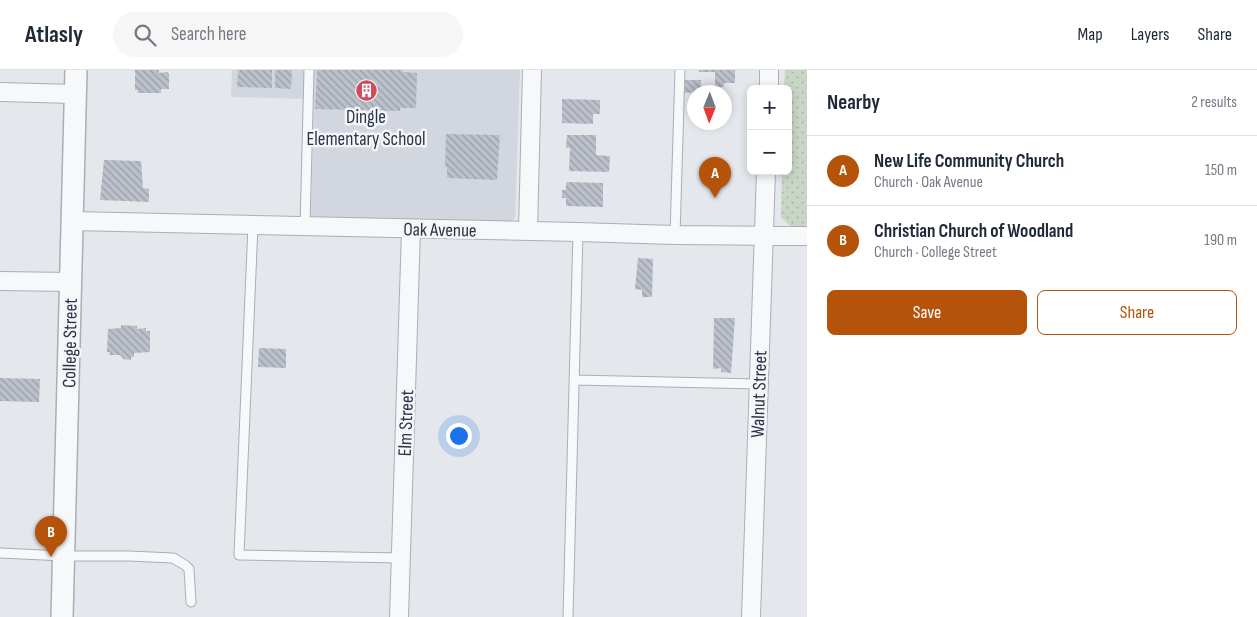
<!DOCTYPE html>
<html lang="en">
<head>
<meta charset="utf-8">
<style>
	:root { --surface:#fff; --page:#f6f6f7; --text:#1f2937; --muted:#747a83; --line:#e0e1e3; --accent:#b45309 }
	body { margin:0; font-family:"Sofia Sans Condensed",sans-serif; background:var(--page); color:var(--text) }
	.controls { position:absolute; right:15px; top:15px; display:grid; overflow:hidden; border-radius:8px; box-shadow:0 2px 8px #0003 }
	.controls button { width:45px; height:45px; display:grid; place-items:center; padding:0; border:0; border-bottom:1px solid var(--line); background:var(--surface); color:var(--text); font:25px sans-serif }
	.compass { position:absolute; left:687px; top:15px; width:45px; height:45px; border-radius:50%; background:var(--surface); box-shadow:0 2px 8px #0003; rotate:181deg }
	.you { position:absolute; left:458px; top:365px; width:18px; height:18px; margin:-12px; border:4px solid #fff; border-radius:50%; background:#1a73e8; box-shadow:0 0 0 8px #1a73e833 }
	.badge { display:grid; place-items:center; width:32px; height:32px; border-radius:50%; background:var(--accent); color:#fff; font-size:16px; font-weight:700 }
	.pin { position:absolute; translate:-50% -41px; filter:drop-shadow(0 1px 2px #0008) }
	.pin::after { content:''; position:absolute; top:26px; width:18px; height:15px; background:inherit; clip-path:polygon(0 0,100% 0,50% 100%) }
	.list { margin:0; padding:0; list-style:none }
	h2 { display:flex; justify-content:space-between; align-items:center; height:65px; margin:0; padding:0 20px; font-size:21px }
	h2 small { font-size:16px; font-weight:400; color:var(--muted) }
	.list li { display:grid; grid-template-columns:32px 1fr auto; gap:15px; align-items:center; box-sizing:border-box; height:70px; padding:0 20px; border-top:1px solid var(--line) }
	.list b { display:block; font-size:19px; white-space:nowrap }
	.list p { margin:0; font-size:16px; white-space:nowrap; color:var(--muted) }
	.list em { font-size:16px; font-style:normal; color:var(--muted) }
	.actions { display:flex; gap:10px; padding:15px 20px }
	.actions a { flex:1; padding:11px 0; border:1px solid var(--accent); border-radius:8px; text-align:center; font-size:18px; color:var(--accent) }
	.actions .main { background:var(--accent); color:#fff }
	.icon { flex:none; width:28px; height:28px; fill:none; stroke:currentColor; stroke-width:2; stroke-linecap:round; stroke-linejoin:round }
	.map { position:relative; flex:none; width:807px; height:547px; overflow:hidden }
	header { display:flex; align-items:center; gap:30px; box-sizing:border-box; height:70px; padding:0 25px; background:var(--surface); border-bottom:1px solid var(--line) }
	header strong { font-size:24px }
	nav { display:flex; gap:28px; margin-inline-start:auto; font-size:18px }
	.search { width:350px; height:45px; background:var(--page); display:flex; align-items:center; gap:12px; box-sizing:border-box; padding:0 18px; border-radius:28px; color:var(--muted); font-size:19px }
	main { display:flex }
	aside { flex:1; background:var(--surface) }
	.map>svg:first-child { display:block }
</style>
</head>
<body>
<header>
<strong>Atlasly</strong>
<div class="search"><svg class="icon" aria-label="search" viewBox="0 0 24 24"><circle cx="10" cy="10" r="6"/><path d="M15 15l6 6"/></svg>Search here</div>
<nav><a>Map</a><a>Layers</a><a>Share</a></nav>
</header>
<main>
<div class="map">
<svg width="807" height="547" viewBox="0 0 807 547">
	<defs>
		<pattern id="park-dots" width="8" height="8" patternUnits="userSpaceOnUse" patternTransform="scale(1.25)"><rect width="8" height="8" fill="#c9d6c5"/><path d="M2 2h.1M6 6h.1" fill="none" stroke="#adb8ab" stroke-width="1.8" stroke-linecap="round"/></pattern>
		<pattern id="building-back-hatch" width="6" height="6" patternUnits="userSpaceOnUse" patternTransform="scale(1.25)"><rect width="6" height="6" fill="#bbc0ca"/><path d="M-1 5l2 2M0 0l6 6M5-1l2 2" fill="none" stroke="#989da6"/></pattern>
	</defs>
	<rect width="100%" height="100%" fill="#e4e7ec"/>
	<path fill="#d2d6de" d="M 232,0 L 520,0 L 515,149 L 508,152 L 311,147 L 314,29 L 231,27 Z"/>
	<path fill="url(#park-dots)" d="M 785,0 L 807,0 L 807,156 L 790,156 L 781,147 L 782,101 L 788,101 L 788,19 L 784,19 Z"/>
	<path fill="url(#building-back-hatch)" d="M 135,0 L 159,0 L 159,3 L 167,2 L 169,4 L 169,19 L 161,19 L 161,23 L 137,23 L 138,20 L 135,20 L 135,5 L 137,5 L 135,4 Z
		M 238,0 L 272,0 L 272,18 L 237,17 Z
		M 275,0 L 292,0 L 291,19 L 275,18 Z
		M 317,0 L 402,0 L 402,2 L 417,3 L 416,38 L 400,38 L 400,41 L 315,39 Z
		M 699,0 L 735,0 L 735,13 L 724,13 L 724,17 L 715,17 L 715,2 L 699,2 Z
		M 685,10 L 701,10 L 701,22 L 684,23 Z
		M 562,29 L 600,30 L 600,44 L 593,44 L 593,54 L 562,53 Z
		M 446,64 L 500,65 L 497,110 L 447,108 L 447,97 L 445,97 Z
		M 567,65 L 596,65 L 596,85 L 610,86 L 609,102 L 569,101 L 570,78 L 566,78 Z
		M 104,90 L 141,91 L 143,118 L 149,119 L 149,132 L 100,130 Z
		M 566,112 L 603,113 L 603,137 L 566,136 L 566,128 L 562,128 L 562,120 L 566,120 Z
		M 638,188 L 653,189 L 652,227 L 642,227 L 642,220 L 635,219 Z
		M 714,248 L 735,248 L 731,303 L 721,302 L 721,298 L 713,299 Z
		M 121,255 L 137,256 L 137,259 L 146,258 L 146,261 L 150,261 L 150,282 L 134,283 L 134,287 L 131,287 L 131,290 L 123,289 L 122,287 L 120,285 L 109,285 L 110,282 L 107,282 L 108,259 L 121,258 Z
		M 259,278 L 286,279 L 286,298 L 258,297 Z
		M 0,308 L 40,309 L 39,332 L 0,331 Z"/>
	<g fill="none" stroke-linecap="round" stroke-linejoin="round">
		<defs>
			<path id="service" d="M 253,155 L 239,485 L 400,488
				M 305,157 L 309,0
				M 675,165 L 680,0
				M 574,310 L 759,314
				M 0,483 L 64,486 L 129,486 L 173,488 L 185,495 L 189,499 L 191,532
				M 568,547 L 578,162"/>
			<path id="minor" d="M 769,19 L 769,0
				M 0,22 L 75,24
				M 72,151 L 578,162 L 675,165 L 807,166
				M 528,161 L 532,0
				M 0,211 L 71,212
				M 399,547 L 411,159
				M 751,547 L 766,101"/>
			<path id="tertiary" d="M 62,547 L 76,0"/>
		</defs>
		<use href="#service" stroke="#a9aeb7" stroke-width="11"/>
		<use href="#minor" stroke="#a9aeb7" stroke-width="20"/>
		<use href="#tertiary" stroke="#a9aeb7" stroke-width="24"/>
		<use href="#service" stroke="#f7f8fa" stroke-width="9"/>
		<use href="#minor" stroke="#f7f8fa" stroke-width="18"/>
		<use href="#tertiary" stroke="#f7f8fa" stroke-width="21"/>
	</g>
	<defs>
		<symbol id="building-disc" viewBox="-11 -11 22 22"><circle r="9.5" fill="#d1495b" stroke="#f4f6f9"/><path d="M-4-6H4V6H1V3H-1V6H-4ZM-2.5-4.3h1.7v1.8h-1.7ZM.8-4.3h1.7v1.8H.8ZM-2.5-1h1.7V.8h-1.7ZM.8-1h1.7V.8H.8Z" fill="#fff"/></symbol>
	</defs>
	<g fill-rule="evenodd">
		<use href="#building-disc" x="354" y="8" width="25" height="25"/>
	</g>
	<g text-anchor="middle" stroke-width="5" stroke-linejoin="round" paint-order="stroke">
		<g font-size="19" fill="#2b3445" stroke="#f4f6f9">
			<text x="366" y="53">Dingle<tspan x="366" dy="22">Elementary School</tspan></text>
		</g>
		<g font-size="19" fill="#2b3445" stroke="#f4f6f9">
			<text transform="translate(440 159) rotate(1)" y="7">Oak Avenue</text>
			<text transform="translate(69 273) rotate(-89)" y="7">College Street</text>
			<text transform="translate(758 324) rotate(-88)" y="7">Walnut Street</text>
			<text transform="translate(405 353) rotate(-88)" y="7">Elm Street</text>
		</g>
	</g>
</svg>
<div class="controls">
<button>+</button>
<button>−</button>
</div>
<svg class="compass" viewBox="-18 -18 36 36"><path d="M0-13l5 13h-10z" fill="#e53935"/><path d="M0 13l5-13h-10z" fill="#747a83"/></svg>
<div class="you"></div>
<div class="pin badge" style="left:715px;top:128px">A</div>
<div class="pin badge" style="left:51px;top:487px">B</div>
</div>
<aside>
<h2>Nearby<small>2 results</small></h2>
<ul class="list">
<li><span class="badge">A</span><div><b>New Life Community Church</b><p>Church · Oak Avenue</p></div><em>150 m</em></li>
<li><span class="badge">B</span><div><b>Christian Church of Woodland</b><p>Church · College Street</p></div><em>190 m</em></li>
</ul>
<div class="actions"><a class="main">Save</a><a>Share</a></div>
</aside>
</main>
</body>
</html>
